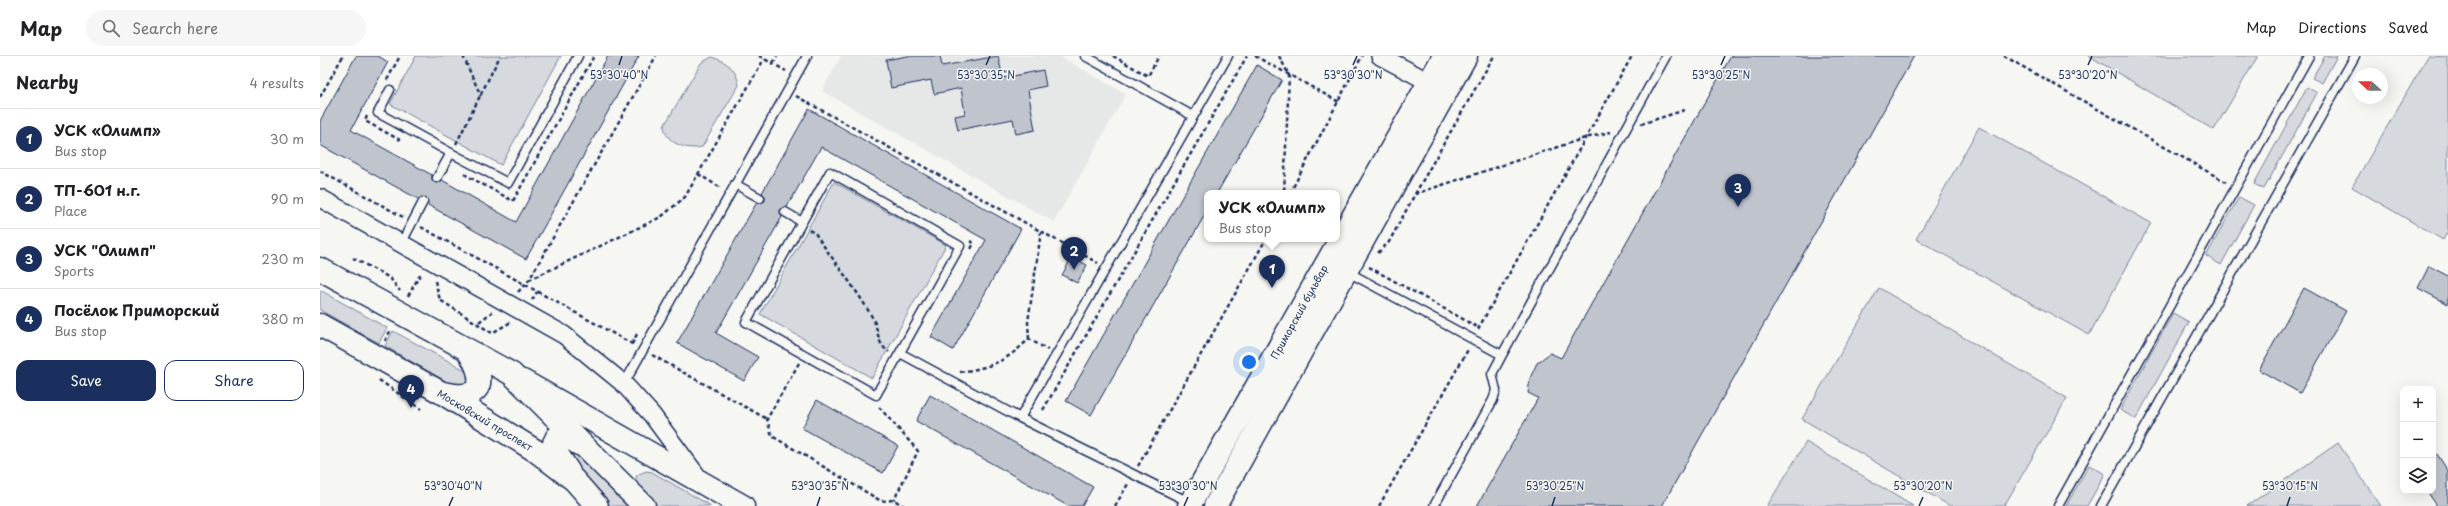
<!DOCTYPE html>
<html lang="en">
<head>
<meta charset="utf-8">
<style>
	:root { --surface:#fff; --page:#f6f6f6; --text:#202124; --muted:#757577; --line:#e0e0e0; --accent:#1b2f5e }
	body { margin:0; font-family:"Playpen Sans",sans-serif; background:var(--page); color:var(--text) }
	.controls { position:absolute; right:12px; bottom:12px; display:grid; overflow:hidden; border-radius:8px; box-shadow:0 4px 16px #0002 }
	.controls button { width:36px; height:36px; display:grid; place-items:center; padding:0; border:0; border-bottom:1px solid var(--line); background:var(--surface); color:var(--text); font:20px sans-serif }
	.compass { position:absolute; left:2032px; top:12px; width:36px; height:36px; border-radius:50%; background:var(--surface); box-shadow:0 4px 16px #0002; rotate:291deg }
	.you { position:absolute; left:929px; top:306px; width:14px; height:14px; margin:-10px; border:3px solid #fff; border-radius:50%; background:#1a73e8; box-shadow:0 0 0 6px #1a73e833 }
	.badge { display:grid; place-items:center; width:26px; height:26px; border-radius:50%; background:var(--accent); color:#fff; font-size:13px; font-weight:700 }
	.pin { position:absolute; translate:-50% -33px; filter:drop-shadow(0 1px 2px #0008) }
	.pin::after { content:''; position:absolute; top:21px; width:14px; height:12px; background:inherit; clip-path:polygon(0 0,100% 0,50% 100%) }
	.popup { position:absolute; left:884px; top:134px; width:136px; height:52px; box-sizing:border-box; display:grid; place-content:center; border-radius:8px; background:var(--surface); filter:drop-shadow(0 1px 3px #0005); font-size:13px; white-space:nowrap; color:var(--muted) }
	.popup b { font-size:15px; color:var(--text) }
	.popup::after { content:''; position:absolute; left:50%; top:100%; margin-left:-8px; border:8px solid transparent; border-top-color:var(--surface) }
	.list { margin:0; padding:0; list-style:none }
	h2 { display:flex; justify-content:space-between; align-items:center; height:52px; margin:0; padding:0 16px; font-size:17px }
	h2 small { font-size:13px; font-weight:400; color:var(--muted) }
	.list li { display:grid; grid-template-columns:26px 1fr auto; gap:12px; align-items:center; box-sizing:border-box; height:60px; padding:0 16px; border-top:1px solid var(--line) }
	.list b { display:block; font-size:15px; white-space:nowrap }
	.list p { margin:0; font-size:13px; white-space:nowrap; color:var(--muted) }
	.list em { font-size:13px; font-style:normal; color:var(--muted) }
	.actions { display:flex; gap:8px; padding:12px 16px }
	.actions a { flex:1; padding:9px 0; border:1px solid var(--accent); border-radius:12px; text-align:center; font-size:14px; color:var(--accent) }
	.actions .main { background:var(--accent); color:#fff }
	.icon { flex:none; width:22px; height:22px; fill:none; stroke:currentColor; stroke-width:2; stroke-linecap:round; stroke-linejoin:round }
	.map { position:relative; flex:none; width:2128px; height:450px; overflow:hidden }
	header { display:flex; align-items:center; gap:24px; box-sizing:border-box; height:56px; padding:0 20px; background:var(--surface); border-bottom:1px solid var(--line) }
	header strong { font-size:19px }
	nav { display:flex; gap:22px; margin-inline-start:auto; font-size:14px }
	.search { width:280px; height:36px; background:var(--page); display:flex; align-items:center; gap:10px; box-sizing:border-box; padding:0 14px; border-radius:22px; color:var(--muted); font-size:15px }
	main { display:flex }
	aside { flex:1; background:var(--surface) }
	.map>svg:first-child { display:block }
</style>
</head>
<body>
<header>
<strong>Map</strong>
<div class="search"><svg class="icon" aria-label="search" viewBox="0 0 24 24"><circle cx="10" cy="10" r="6"/><path d="M15 15l6 6"/></svg>Search here</div>
<nav><a>Map</a><a>Directions</a><a>Saved</a></nav>
</header>
<main>
<aside>
<h2>Nearby<small>4 results</small></h2>
<ul class="list">
<li><span class="badge">1</span><div><b>УСК «Олимп»</b><p>Bus stop</p></div><em>30 m</em></li>
<li><span class="badge">2</span><div><b>ТП-601 н.г.</b><p>Place</p></div><em>90 m</em></li>
<li><span class="badge">3</span><div><b>УСК &quot;Олимп&quot;</b><p>Sports</p></div><em>230 m</em></li>
<li><span class="badge">4</span><div><b>Посёлок Приморский</b><p>Bus stop</p></div><em>380 m</em></li>
</ul>
<div class="actions"><a class="main">Save</a><a>Share</a></div>
</aside>
<div class="map">
<svg width="2128" height="450" viewBox="0 0 2128 450">
	<rect width="100%" height="100%" fill="#f6f6f2"/>
	<filter id="ink" filterUnits="userSpaceOnUse"><feTurbulence type="fractalNoise" baseFrequency=".025" numOctaves="2"/><feDisplacementMap in="SourceGraphic" scale="8" xChannelSelector="R" yChannelSelector="G"/><feConvolveMatrix kernelMatrix="1 2 1 2 8 2 1 2 1" color-interpolation-filters="sRGB"/></filter>
	<g filter="url(#ink)">
		<path fill="#e6e7e7" d="M 521,0 L 739,0 L 806,38 L 734,166 L 502,35 Z"/>
		<path fill="#d6d9dd" stroke="#78849e" d="M 96,0 L 241,0 L 181,109 L 70,48 Z
			M 1769,0 L 1938,0 L 1894,74 Z
			M 2005,0 L 2017,0 L 2002,27 L 1992,22 Z
			M 2108,0 L 2128,1 L 2128,175 L 2123,184 L 2032,131 Z
			M 392,1 C 407,6 416,12 419,29 L 382,91 C 367,95 345,87 344,70 L 381,7 Z
			M 1987,31 L 1997,37 L 1944,133 L 1934,128 Z
			M 1659,71 L 1831,167 L 1769,279 L 1596,183 Z
			M 514,126 L 626,189 L 552,322 L 440,258 Z
			M 1919,141 L 1934,149 L 1901,209 L 1886,200 Z
			M 1559,232 L 1747,342 L 1684,450 L 1630,450 L 1482,363 Z
			M 0,234 L 67,272 L 59,287 L 0,254 Z
			M 1853,257 L 1869,266 L 1816,363 L 1800,354 Z
			M 73,275 L 143,313 L 149,320 L 147,329 L 132,329 L 65,290 Z
			M 1486,386 L 1593,450 L 1447,450 Z
			M 2018,387 L 2061,450 L 1927,450 Z
			M 251,395 L 255,395 L 309,450 L 290,450 L 254,412 L 249,397 Z
			M 1769,409 L 1785,418 L 1767,450 L 1746,450 Z
			M 326,415 L 332,416 L 391,450 L 330,450 L 314,429 L 317,419 Z"/>
		<path fill="#c0c4cd" stroke="#1b2f5e" d="M 36,0 L 58,0 L 68,6 L 31,74 L 112,119 L 112,124 L 115,127 L 122,124 L 196,166 L 288,0 L 319,0 L 206,203 L 108,149 L 106,141 L 98,143 L 0,89 L 0,65 Z
			M 587,0 L 620,0 L 622,10 L 678,0 L 683,22 L 723,14 L 726,30 L 708,34 L 715,74 L 696,78 L 693,63 L 638,74 L 635,60 L 645,58 L 641,32 L 614,38 L 611,24 L 571,32 L 566,4 Z
			M 1411,0 L 1594,0 L 1342,450 L 1157,450 L 1218,342 L 1208,337 L 1210,322 L 1217,307 L 1230,297 L 1241,302 Z
			M 937,9 L 962,24 L 897,137 L 887,137 L 887,155 L 771,359 L 746,345 Z
			M 489,53 L 701,173 L 633,294 L 611,281 L 666,184 L 501,91 L 467,151 L 460,154 L 462,161 L 396,277 L 438,301 L 424,325 L 357,287 L 437,146 L 445,145 L 445,140 L 442,137 Z
			M 752,201 L 767,209 L 757,227 L 742,219 Z
			M 2109,210 L 2128,220 L 2128,248 L 2098,232 Z
			M 1984,232 L 2026,255 L 1980,337 L 1939,314 Z
			M 610,339 L 773,431 L 762,450 L 748,450 L 596,365 Z
			M 497,344 L 578,390 L 563,417 L 482,372 Z
			M 2113,392 L 2128,415 L 2128,450 L 2117,450 L 2107,435 L 2113,435 Z"/>
		<g fill="none" stroke-linecap="round" stroke-linejoin="round">
			<defs>
				<path id="service" d="M 765,0 L 873,60
					M 70,34 L 58,57 L 131,97
					M 510,116 L 640,190 L 556,339 L 426,266 Z
					M 117,122 L 131,97 L 188,127 L 258,0
					M 415,128 L 440,142
					M 465,156 L 482,166
					M 81,188 L 103,146
					M 1026,215 L 1182,299
					M 580,297 L 700,362 L 869,446
					M 304,328 L 487,0
					M 700,362 L 908,0
					M 1114,450 L 1173,344 L 1176,334 L 1172,318 L 1182,299 L 1346,0
					M 1738,450 L 1989,0
					M 1781,450 L 2035,0"/>
				<path id="minor" d="M 1060,0 L 1109,26
					M 0,142 L 244,279 L 304,328 L 332,359 L 380,424"/>
				<path id="secondary" d="M 203,325 L 423,450
					M 869,450 L 1124,0
					M 895,450 L 1146,0"/>
				<path id="primary" d="M 0,213 L 192,318 L 324,450
					M 0,269 L 122,337 L 216,395 L 254,424 L 277,450
					M 122,337 C 129,338 137,340 144,339 C 171,335 156,306 147,294
					M 249,416 L 236,396 L 234,387 L 237,381 L 244,378 L 259,388"/>
			</defs>
			<use href="#service" stroke="#1b2f5e" stroke-width="11"/>
			<use href="#minor" stroke="#1b2f5e" stroke-width="20"/>
			<use href="#secondary" stroke="#1b2f5e" stroke-width="25"/>
			<use href="#primary" stroke="#1b2f5e" stroke-width="25"/>
			<path stroke="#1b2f5e" stroke-width="2.5" stroke-dasharray="4 3" stroke-linecap="butt" d="M 143,0 L 161,40
				M 439,0 L 466,15
				M 793,0 L 828,20 L 839,0
				M 935,0 L 1019,46
				M 959,0 L 969,19 L 964,137
				M 1684,0 L 1906,126
				M 453,7 L 457,0
				M 67,24 L 80,0
				M 476,40 L 778,207
				M 0,41 L 23,0
				M 47,60 L 45,65 L 80,84
				M 1321,68 L 1365,54
				M 136,88 L 180,0
				M 0,115 L 83,161
				M 144,118 L 193,145 L 274,0
				M 378,118 L 401,132
				M 970,137 L 1042,0
				M 1095,138 L 1174,0
				M 101,171 L 314,289
				M 489,174 L 495,177 C 514,206 536,232 552,261 C 560,275 555,286 569,296
				M 650,185 L 654,187 L 651,193
				M 1058,197 L 1069,186 L 1095,138 L 1265,82 L 1291,76
				M 33,202 L 70,222 L 80,235
				M 1049,211 L 1159,272
				M 209,224 L 341,161 L 365,141 L 444,3
				M 115,225 L 120,244 L 172,277 L 191,266
				M 198,236 L 209,224 L 336,0
				M 88,240 L 101,217
				M 212,244 L 217,236
				M 159,266 L 172,256
				M 1158,273 L 1312,0
				M 709,283 L 708,266 L 721,176
				M 65,285 L 71,273
				M 312,288 L 318,276
				M 332,299 L 447,363
				M 479,307 L 447,363 L 452,380 L 561,445 L 574,444 L 584,450
				M 640,316 C 672,311 685,306 709,283 L 728,294
				M 59,324 L 101,353
				M 559,351 L 598,395 L 574,444
				M 723,354 L 927,0
				M 818,410 L 946,183
				M 795,450 L 808,428
				M 1059,450 L 1149,292"/>
			<use href="#service" stroke="#f6f6f2" stroke-width="8"/>
			<use href="#minor" stroke="#f6f6f2" stroke-width="17"/>
			<use href="#secondary" stroke="#f6f6f2" stroke-width="22"/>
			<use href="#primary" stroke="#f6f6f2" stroke-width="22"/>
		</g>
	</g>
	<path fill="none" stroke="#1b2f5e" stroke-width="1.5" d="M 299,9 L 302,0M 666,9 L 670,0M 1033,9 L 1037,0M 1401,9 L 1405,0M 1768,9 L 1772,0M 129,450 L 133,441M 497,450 L 500,441M 864,450 L 868,441M 1232,450 L 1235,441M 1599,450 L 1603,441M 1967,450 L 1970,441"/>
	<g text-anchor="middle" stroke-width="3" stroke-linejoin="round" paint-order="stroke">
		<g font-size="10" fill="#1b2f5e" stroke="#f6f6f2">
			<text transform="translate(979 256) rotate(-61)" y="4">Приморский бульвар</text>
			<text transform="translate(165 364) rotate(31)" y="4">Московский проспект</text>
		</g>
	</g>
	<g font-size="10" text-anchor="middle" fill="#1b2f5e" stroke="#f6f6f2" stroke-width="3" stroke-linejoin="round" paint-order="stroke">
		<text x="299" y="23">53°30'40"N</text>
		<text x="666" y="23">53°30'35"N</text>
		<text x="1033" y="23">53°30'30"N</text>
		<text x="1401" y="23">53°30'25"N</text>
		<text x="1768" y="23">53°30'20"N</text>
		<text x="133" y="434">53°30'40"N</text>
		<text x="500" y="434">53°30'35"N</text>
		<text x="868" y="434">53°30'30"N</text>
		<text x="1235" y="434">53°30'25"N</text>
		<text x="1603" y="434">53°30'20"N</text>
		<text x="1970" y="434">53°30'15"N</text>
	</g>
</svg>
<div class="controls">
<button>+</button>
<button>−</button>
<button><svg class="icon" aria-label="layers" viewBox="0 0 24 24"><path d="M12 4l9 5-9 5-9-5zM3 14l9 5 9-5"/></svg></button>
</div>
<svg class="compass" viewBox="-18 -18 36 36"><path d="M0-13l5 13h-10z" fill="#e53935"/><path d="M0 13l5-13h-10z" fill="#757577"/></svg>
<div class="you"></div>
<div class="pin badge" style="left:952px;top:232px">1</div>
<div class="popup"><b>УСК «Олимп»</b>Bus stop</div>
<div class="pin badge" style="left:754px;top:214px">2</div>
<div class="pin badge" style="left:1418px;top:151px">3</div>
<div class="pin badge" style="left:91px;top:352px">4</div>
</div>
</main>
</body>
</html>
